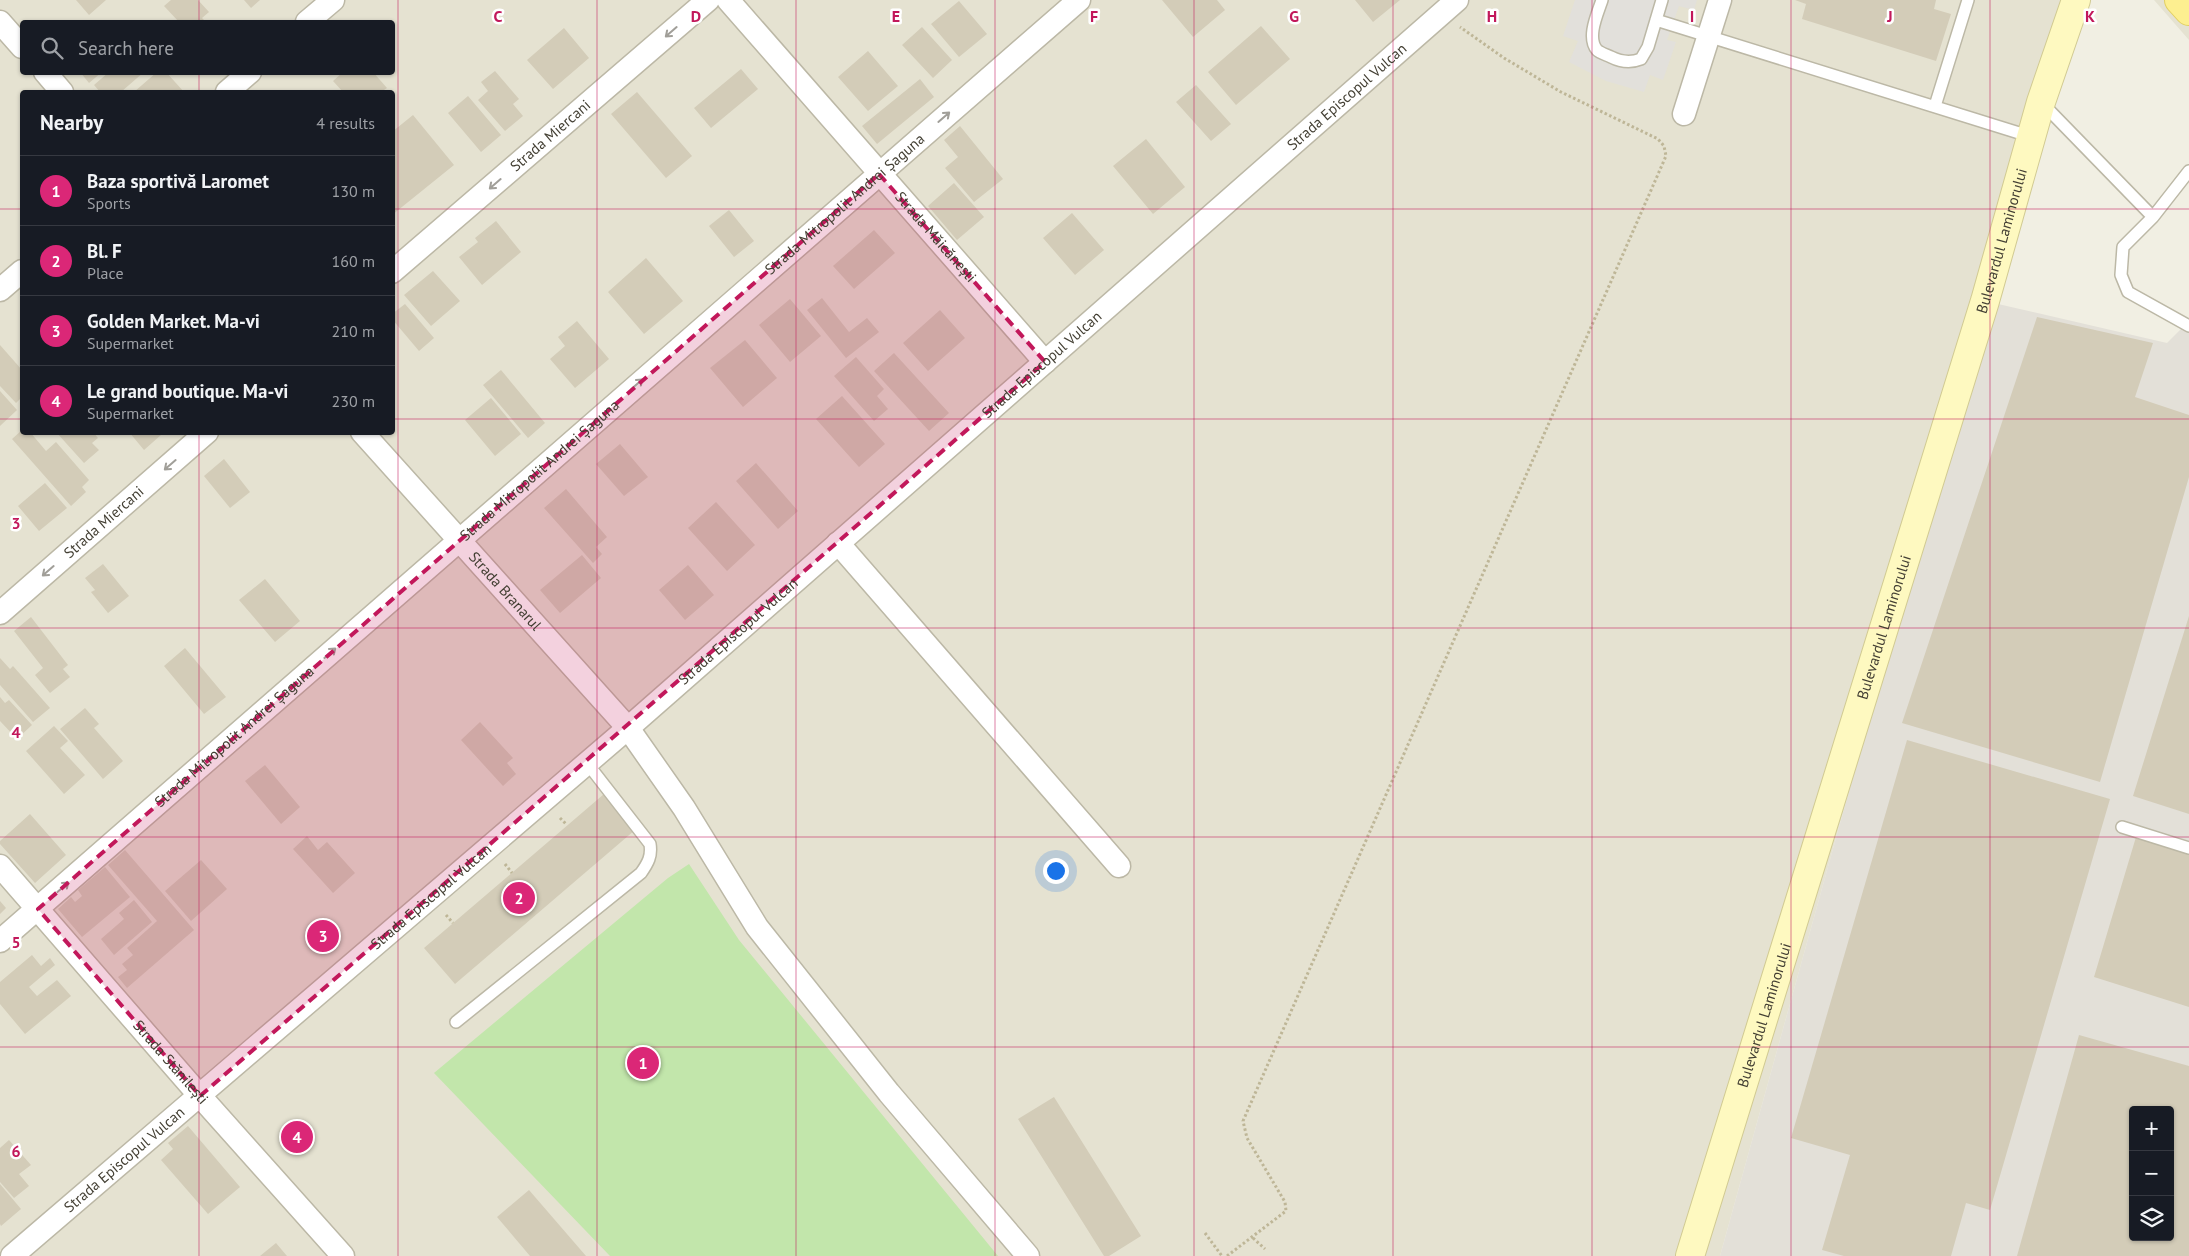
<!DOCTYPE html>
<html lang="en">
<head>
<meta charset="utf-8">
<style>
	:root { --surface:#171b24; --page:#242831; --text:#f1f3f6; --muted:#9ea1a6; --line:#363941; --accent:#db2777 }
	body { margin:0; font-family:"PT Sans",sans-serif; background:var(--page); color:var(--text) }
	.controls { position:absolute; right:15px; bottom:15px; display:grid; overflow:hidden; border-radius:5px; box-shadow:0 1px 4px #0004 }
	.controls button { width:45px; height:45px; display:grid; place-items:center; padding:0; border:0; border-bottom:1px solid var(--line); background:var(--surface); color:var(--text); font:25px sans-serif }
	.you { position:absolute; left:1055px; top:870px; width:18px; height:18px; margin:-12px; border:4px solid #fff; border-radius:50%; background:#1a73e8; box-shadow:0 0 0 8px #1a73e833 }
	.badge { display:grid; place-items:center; width:32px; height:32px; border-radius:50%; background:var(--accent); color:#fff; font-size:16px; font-weight:700 }
	.pin { position:absolute; translate:-50% -50%; border:2px solid #fff; box-shadow:0 1px 5px #0006 }
	.list { margin:0; padding:0; list-style:none }
	h2 { display:flex; justify-content:space-between; align-items:center; height:65px; margin:0; padding:0 20px; font-size:21px }
	h2 small { font-size:16px; font-weight:400; color:var(--muted) }
	.list li { display:grid; grid-template-columns:32px 1fr auto; gap:15px; align-items:center; box-sizing:border-box; height:70px; padding:0 20px; border-top:1px solid var(--line) }
	.list b { display:block; font-size:19px; white-space:nowrap }
	.list p { margin:0; font-size:16px; white-space:nowrap; color:var(--muted) }
	.list em { font-size:16px; font-style:normal; color:var(--muted) }
	.icon { flex:none; width:28px; height:28px; fill:none; stroke:currentColor; stroke-width:2; stroke-linecap:round; stroke-linejoin:round }
	.map { position:relative; flex:none; width:2189px; height:1256px; overflow:hidden }
	.search { position:absolute; background:var(--surface); box-shadow:0 1px 4px #0004; left:20px; top:20px; width:375px; height:55px; display:flex; align-items:center; gap:12px; box-sizing:border-box; padding:0 18px; border-radius:5px; color:var(--muted); font-size:19px }
	.panel { position:absolute; background:var(--surface); box-shadow:0 1px 4px #0004; left:20px; top:90px; width:375px; height:345px; border-radius:5px }
	.map>svg:first-child { display:block }
</style>
</head>
<body>
<div class="map">
<svg width="2189" height="1256" viewBox="0 0 2189 1256">
	<rect width="100%" height="100%" fill="#f1efe3"/>
	<path fill="#e5e2d1" fill-rule="evenodd" d="M 0,0 L 2090,0 L 1985,301 L 1720,1256 L 0,1256 ZM 22,22 L 392,22 L 392,72 L 22,72 ZM 22,92 L 392,92 L 392,432 L 22,432 Z
		M 2154,0 L 2189,0 L 2189,40 Z"/>
	<path fill="#e3e0d8" fill-rule="evenodd" d="M 1985,301 L 2167,343 L 2189,321 L 2189,1256 L 1720,1256 ZM 2133,1110 L 2170,1110 L 2170,1237 L 2133,1237 Z"/>
	<path fill="#c2e6ab" d="M 689,864 L 739,940 L 998,1256 L 610,1256 L 434,1073 L 668,878 Z"/>
	<path fill="#e2e0db" d="M 1575,0 L 1697,0 L 1694,10 L 1679,6 L 1667,40 L 1676,42 L 1663,80 L 1650,75 L 1644,92 L 1606,81 L 1569,62 L 1578,41 L 1563,36 Z"/>
	<path fill="#d3ccb8" fill-rule="evenodd" d="M 76,0 L 106,0 L 89,15 Z
		M 171,0 L 198,0 L 209,12 L 202,18 L 206,22 L 179,22 L 164,6 Z
		M 244,0 L 260,0 L 251,8 Z
		M 1162,0 L 1217,0 L 1225,10 L 1193,37 Z
		M 1355,0 L 1400,0 L 1373,22 Z
		M 1795,0 L 1936,0 L 1934,9 L 1951,14 L 1936,61 L 1802,19 L 1806,4 Z
		M 959,1 L 987,34 L 959,57 L 931,24 Z
		M 1261,26 L 1290,59 L 1236,105 L 1208,72 Z
		M 922,27 L 952,60 L 933,78 L 902,45 Z
		M 564,28 L 589,58 L 553,89 L 527,60 Z
		M 868,51 L 898,86 L 868,111 L 838,77 Z
		M 741,69 L 758,89 L 711,128 L 694,108 Z
		M 495,71 L 519,99 L 513,104 L 523,116 L 505,131 L 478,100 L 488,91 L 481,82 Z
		M 80,72 L 102,72 L 89,83 Z
		M 109,72 L 144,72 L 121,92 L 100,92 L 94,85 Z
		M 157,72 L 166,72 L 184,92 L 134,92 Z
		M 343,72 L 373,72 L 387,88 L 381,92 L 343,92 L 333,81 Z
		M 920,79 L 934,97 L 877,144 L 862,126 Z
		M 1196,85 L 1231,124 L 1211,141 L 1176,102 Z
		M 637,92 L 692,156 L 666,178 L 611,114 Z
		M 468,96 L 501,135 L 481,152 L 448,113 Z
		M 413,115 L 454,165 L 392,215 L 392,132 Z
		M 960,126 L 1003,179 L 974,202 L 945,168 L 958,157 L 944,140 Z
		M 1146,139 L 1185,187 L 1153,214 L 1113,166 Z
		M 954,183 L 984,217 L 957,240 L 928,206 Z
		M 729,210 L 754,241 L 734,257 L 709,226 Z
		M 1072,213 L 1104,250 L 1075,275 L 1043,238 Z
		M 496,221 L 521,252 L 482,285 L 459,257 L 478,242 L 475,238 Z
		M 874,230 L 895,253 L 854,289 L 833,266 Z
		M 646,258 L 683,301 L 644,334 L 608,292 Z
		M 433,271 L 460,301 L 431,326 L 404,295 Z
		M 822,298 L 849,332 L 867,318 L 879,332 L 846,358 L 807,310 Z
		M 790,299 L 821,336 L 790,362 L 759,325 Z
		M 405,304 L 434,338 L 419,351 L 392,319 L 392,314 Z
		M 940,310 L 965,338 L 928,371 L 903,343 Z
		M 2037,317 L 2153,343 L 2135,397 L 2189,415 L 2189,477 L 2100,782 L 1902,723 Z
		M 577,321 L 609,359 L 575,388 L 550,359 L 565,346 L 558,337 Z
		M 745,340 L 777,378 L 743,407 L 710,368 Z
		M 0,345 L 22,370 L 22,397 L 16,403 L 0,386 Z
		M 894,353 L 949,413 L 929,431 L 874,371 Z
		M 856,357 L 884,389 L 877,396 L 888,409 L 874,421 L 834,376 Z
		M 501,370 L 545,423 L 528,438 L 483,385 Z
		M 0,391 L 17,410 L 0,426 Z
		M 842,396 L 885,444 L 859,467 L 816,419 Z
		M 491,398 L 521,434 L 495,456 L 465,420 Z
		M 22,430 L 22,432 L 30,432 L 46,451 L 56,442 L 89,480 L 82,487 L 86,492 L 71,506 L 12,439 Z
		M 56,432 L 93,432 L 98,438 L 92,443 L 99,450 L 84,463 Z
		M 129,432 L 159,432 L 161,435 L 144,450 Z
		M 620,444 L 648,477 L 624,496 L 596,464 Z
		M 224,459 L 250,492 L 230,508 L 204,476 Z
		M 756,463 L 798,511 L 778,529 L 736,481 Z
		M 45,483 L 67,508 L 39,531 L 18,506 Z
		M 566,489 L 607,537 L 596,547 L 602,554 L 593,563 L 544,508 Z
		M 716,502 L 755,545 L 727,571 L 688,528 Z
		M 582,555 L 601,578 L 560,613 L 540,590 Z
		M 103,564 L 129,596 L 108,613 L 91,592 L 95,590 L 85,578 Z
		M 688,565 L 714,595 L 685,620 L 659,590 Z
		M 265,579 L 300,621 L 275,642 L 239,600 Z
		M 2189,616 L 2189,814 L 2133,796 Z
		M 31,617 L 68,665 L 63,669 L 70,677 L 50,693 L 35,675 L 43,668 L 14,631 Z
		M 185,648 L 226,697 L 204,714 L 164,666 Z
		M 0,658 L 10,669 L 13,666 L 50,708 L 33,722 L 0,685 Z
		M 0,697 L 5,703 L 9,700 L 32,725 L 17,739 L 0,721 Z
		M 85,708 L 99,724 L 94,728 L 123,761 L 103,779 L 60,729 Z
		M 480,722 L 513,758 L 507,763 L 516,774 L 503,786 L 461,740 Z
		M 54,726 L 68,741 L 60,748 L 85,775 L 64,794 L 26,751 Z
		M 1907,740 L 2110,799 L 1990,1210 L 1966,1203 L 1951,1256 L 1844,1256 L 1822,1250 L 1850,1155 L 1791,1138 Z
		M 265,765 L 300,807 L 281,824 L 245,781 Z
		M 604,794 L 635,830 L 455,984 L 424,948 Z
		M 30,814 L 66,855 L 35,883 L 0,844 L 0,841 Z
		M 307,836 L 318,850 L 327,842 L 355,873 L 333,893 L 293,849 Z
		M 2136,837 L 2189,854 L 2189,1007 L 2094,977 Z
		M 125,850 L 194,930 L 127,988 L 118,977 L 127,970 L 122,964 L 133,955 L 127,948 L 157,921 L 108,865 Z
		M 201,860 L 227,889 L 191,921 L 165,891 Z
		M 105,867 L 130,897 L 82,937 L 58,909 L 71,897 L 75,902 L 82,896 L 78,890 Z
		M 134,900 L 152,922 L 114,955 L 101,939 L 124,919 L 119,913 Z
		M 0,901 L 6,908 L 0,914 Z
		M 32,955 L 41,966 L 50,958 L 55,965 L 29,987 L 37,996 L 57,980 L 71,996 L 25,1034 L 0,1004 L 0,982 Z
		M 2079,1035 L 2189,1066 L 2189,1256 L 2017,1256 ZM 2133,1110 L 2170,1110 L 2170,1237 L 2133,1237 Z
		M 1054,1097 L 1141,1236 L 1109,1256 L 1104,1256 L 1018,1119 Z
		M 188,1126 L 240,1187 L 208,1214 L 161,1160 L 173,1149 L 168,1143 Z
		M 9,1140 L 31,1165 L 19,1174 L 29,1186 L 14,1198 L 0,1182 L 0,1148 Z
		M 0,1184 L 21,1209 L 1,1226 L 0,1224 Z
		M 529,1190 L 586,1256 L 530,1256 L 497,1217 Z
		M 276,1243 L 287,1256 L 260,1256 Z"/>
	<g fill="none" stroke-linecap="round" stroke-linejoin="round">
		<defs>
			<path id="lane" d="M 1602,0 C 1598,13 1586,37 1597,50 C 1600,53 1607,55 1611,57 C 1621,62 1631,63 1641,59 L 1648,47 L 1662,0
				M 1656,20 L 2032,137
				M 2043,104 L 2153,217
				M 1935,106 L 1968,0
				M 2189,171 L 2153,217 L 2123,247 L 2121,275 L 2128,292 L 2189,326
				M 2122,827 L 2189,848
				M 456,1022 L 641,873 C 648,863 652,856 650,844 L 587,763"/>
			<g id="street">
				<path id="s1" d="M 728,0 L 1045,362"/>
				<path d="M 0,22 L 22,47"/>
				<path d="M 307,22 L 333,0"/>
				<path d="M 45,72 L 62,92"/>
				<path d="M 227,92 L 250,72"/>
				<path d="M 1684,114 L 1720,0"/>
				<path id="s2" d="M 392,272 L 708,0"/>
				<path d="M 0,290 L 22,271"/>
				<path id="s3" d="M 362,432 L 628,728 L 684,808 L 757,927 L 889,1093 L 1028,1256"/>
				<path d="M 838,543 L 1119,866"/>
				<path id="s4" d="M 0,613 L 207,432"/>
				<path id="s5" d="M 0,866 L 200,1096 L 343,1256"/>
				<path id="s6" d="M 0,941 L 1079,0"/>
				<path id="s7" d="M 12,1256 L 628,728 L 1457,0"/>
			</g>
			<g id="secondary">
				<path id="s8" d="M 1690,1256 L 1985,301 L 2041,102 L 2076,0"/>
			</g>
			<path id="primary" d="M 2179,0 L 2189,11"/>
		</defs>
		<use href="#lane" stroke="#bcb8a6" stroke-width="14"/>
		<use href="#street" stroke="#bcb8a6" stroke-width="25"/>
		<use href="#secondary" stroke="#d1ca92" stroke-width="30"/>
		<use href="#primary" stroke="#e2cf60" stroke-width="30"/>
		<path stroke="#beb697" stroke-width="3" stroke-dasharray="2.5 2.5" stroke-linecap="butt" d="M 560,818 L 567,825
			M 505,864 L 512,873
			M 446,915 L 453,923
			M 1205,1233 L 1222,1256
			M 1253,1238 L 1265,1249
			M 1227,1256 L 1286,1211 L 1285,1202 L 1247,1138 L 1243,1121 L 1666,156 L 1664,146 L 1658,139 L 1561,92 L 1504,58 L 1460,27"/>
		<use href="#lane" stroke="#fff" stroke-width="11"/>
		<use href="#street" stroke="#fff" stroke-width="22"/>
		<use href="#secondary" stroke="#fef9c0" stroke-width="28"/>
		<use href="#primary" stroke="#fdef90" stroke-width="28"/>
	</g>
	<defs><path id="oneway-shaft" d="M-6 0H5M1.5-3L5.5 0L1.5 3" fill="none" stroke-width="1.6" stroke-linecap="round" stroke-linejoin="round" transform="scale(1.25)"/></defs>
	<g stroke="#a19f99">
		<use href="#oneway-shaft" transform="translate(671 32) rotate(139)"/>
		<use href="#oneway-shaft" transform="translate(944 117) rotate(-41)"/>
		<use href="#oneway-shaft" transform="translate(495 184) rotate(139)"/>
		<use href="#oneway-shaft" transform="translate(637 384) rotate(-41)"/>
		<use href="#oneway-shaft" transform="translate(170 465) rotate(139)"/>
		<use href="#oneway-shaft" transform="translate(48 571) rotate(139)"/>
		<use href="#oneway-shaft" transform="translate(330 653) rotate(-41)"/>
		<use href="#oneway-shaft" transform="translate(63 887) rotate(-41)"/>
	</g>
	<path fill="#c2185b" fill-opacity="0.2" stroke="#c2185b" stroke-width="4" stroke-dasharray="10 6" stroke-linejoin="round" d="M 879,174 L 1045,362 L 200,1096 L 38,909 Z"/>
	<path fill="none" stroke="#c2185b" stroke-width="1" stroke-opacity="0.55" d="M 199,0 L 199,22M 398,0 L 398,1256M 597,0 L 597,1256M 796,0 L 796,1256M 995,0 L 995,1256M 1194,0 L 1194,1256M 1393,0 L 1393,1256M 1592,0 L 1592,1256M 1791,0 L 1791,1256M 1990,0 L 1990,1256M 199,72 L 199,92M 0,209 L 22,209M 392,209 L 2189,209M 0,419 L 22,419M 392,419 L 2189,419M 199,432 L 199,1256M 0,628 L 2189,628M 0,837 L 2189,837M 0,1047 L 2189,1047"/>
	<g text-anchor="middle" stroke-width="5" stroke-linejoin="round" paint-order="stroke">
		<g font-size="15" fill="#433f33" stroke="#fff">
			<text dy="5" stroke="none"><textPath href="#s7" startOffset="1768">Strada Episcopul Vulcan</textPath></text>
			<text dy="5" stroke="none"><textPath href="#s2" startOffset="209">Strada Miercani</textPath></text>
			<text dy="5" stroke="none"><textPath href="#s6" startOffset="1121">Strada Mitropolit Andrei Șaguna</textPath></text>
			<text dy="5" stroke="none"><textPath href="#s1" startOffset="315">Strada Măicănești</textPath></text>
			<text dy="5" stroke="none"><textPath href="#s8" startOffset="1062">Bulevardul Laminorului</textPath></text>
			<text dy="5" stroke="none"><textPath href="#s7" startOffset="1362">Strada Episcopul Vulcan</textPath></text>
			<text dy="5" stroke="none"><textPath href="#s6" startOffset="716">Strada Mitropolit Andrei Șaguna</textPath></text>
			<text dy="5" stroke="none"><textPath href="#s4" startOffset="138">Strada Miercani</textPath></text>
			<text dy="5" stroke="none"><textPath href="#s3" startOffset="214">Strada Branarul</textPath></text>
			<text dy="5" stroke="none"><textPath href="#s8" startOffset="658">Bulevardul Laminorului</textPath></text>
			<text dy="5" stroke="none"><textPath href="#s7" startOffset="958">Strada Episcopul Vulcan</textPath></text>
			<text dy="5" stroke="none"><textPath href="#s6" startOffset="311">Strada Mitropolit Andrei Șaguna</textPath></text>
			<text dy="5" stroke="none"><textPath href="#s7" startOffset="552">Strada Episcopul Vulcan</textPath></text>
			<text dy="5" stroke="none"><textPath href="#s8" startOffset="252">Bulevardul Laminorului</textPath></text>
			<text dy="5" stroke="none"><textPath href="#s5" startOffset="260">Strada Stănilești</textPath></text>
			<text dy="5" stroke="none"><textPath href="#s7" startOffset="148">Strada Episcopul Vulcan</textPath></text>
		</g>
	</g>
	<g font-size="16" text-anchor="middle" font-weight="bold" fill="#c2185b" stroke="#fff" stroke-width="5" stroke-linejoin="round" paint-order="stroke">
		<text x="498" y="22">C</text>
		<text x="696" y="22">D</text>
		<text x="896" y="22">E</text>
		<text x="1094" y="22">F</text>
		<text x="1294" y="22">G</text>
		<text x="1492" y="22">H</text>
		<text x="1692" y="22">I</text>
		<text x="1890" y="22">J</text>
		<text x="2090" y="22">K</text>
		<text x="16" y="529">3</text>
		<text x="16" y="738">4</text>
		<text x="16" y="948">5</text>
		<text x="16" y="1157">6</text>
	</g>
</svg>
<div class="controls">
<button>+</button>
<button>−</button>
<button><svg class="icon" aria-label="layers" viewBox="0 0 24 24"><path d="M12 4l9 5-9 5-9-5zM3 14l9 5 9-5"/></svg></button>
</div>
<div class="you"></div>
<div class="pin badge" style="left:643px;top:1063px">1</div>
<div class="pin badge" style="left:519px;top:898px">2</div>
<div class="pin badge" style="left:323px;top:936px">3</div>
<div class="pin badge" style="left:297px;top:1137px">4</div>
<div class="search"><svg class="icon" aria-label="search" viewBox="0 0 24 24"><circle cx="10" cy="10" r="6"/><path d="M15 15l6 6"/></svg>Search here</div>
<section class="panel">
<h2>Nearby<small>4 results</small></h2>
<ul class="list">
<li><span class="badge">1</span><div><b>Baza sportivă Laromet</b><p>Sports</p></div><em>130 m</em></li>
<li><span class="badge">2</span><div><b>Bl. F</b><p>Place</p></div><em>160 m</em></li>
<li><span class="badge">3</span><div><b>Golden Market. Ma-vi</b><p>Supermarket</p></div><em>210 m</em></li>
<li><span class="badge">4</span><div><b>Le grand boutique. Ma-vi</b><p>Supermarket</p></div><em>230 m</em></li>
</ul>
</section>
</div>
</body>
</html>
